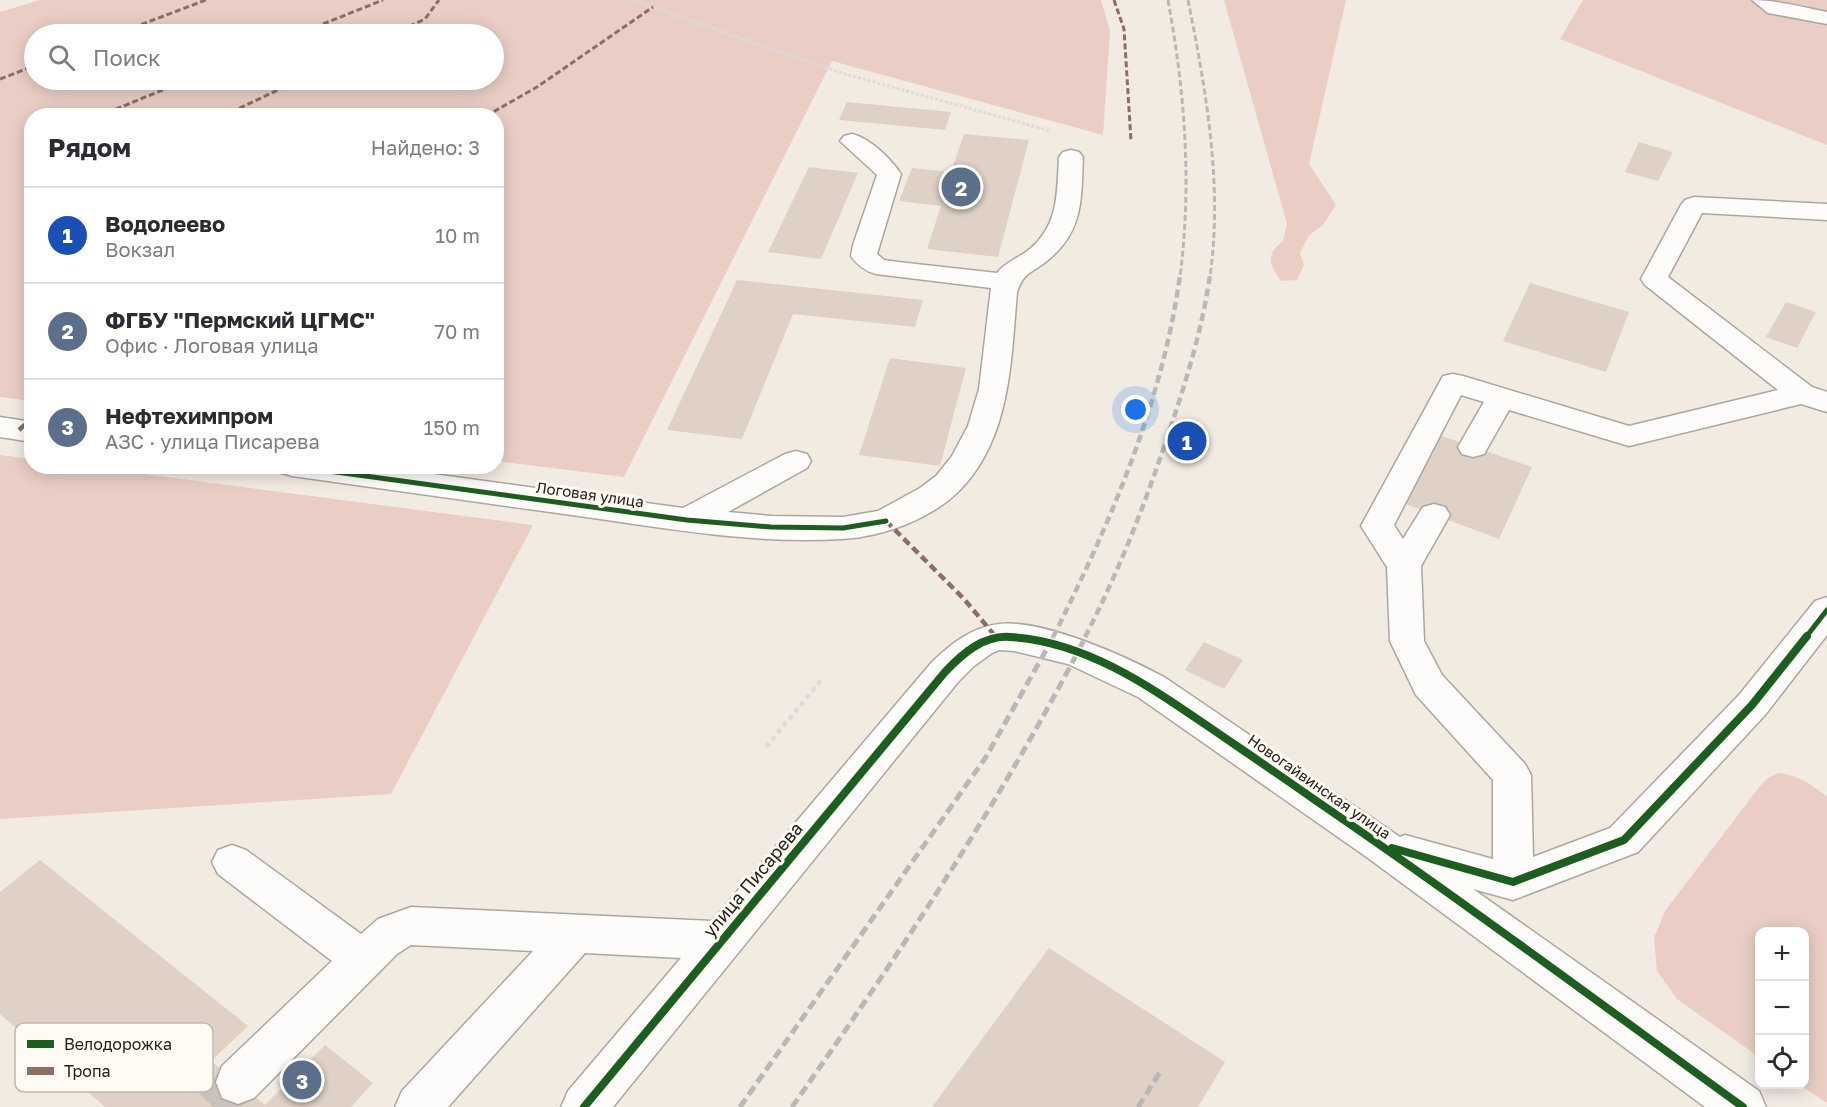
<!DOCTYPE html>
<html lang="ru">
<head>
<meta charset="utf-8">
<style>
	:root { --surface:#fff; --page:#f2f2f3; --text:#2b2b33; --muted:#7c7c81; --line:#e1e1e2; --accent:#0b8043 }
	body { margin:0; font-family:"Golos Text",sans-serif; background:var(--page); color:var(--text) }
	.controls { position:absolute; right:18px; bottom:18px; display:grid; overflow:hidden; border-radius:12px; box-shadow:0 3px 15px #0003 }
	.controls button { width:54px; height:54px; display:grid; place-items:center; padding:0; border:0; border-bottom:2px solid var(--line); background:var(--surface); color:var(--text); font:30px sans-serif }
	.you { position:absolute; left:1136px; top:410px; width:21px; height:21px; margin:-15px; border:4px solid #fff; border-radius:50%; background:#1a73e8; box-shadow:0 0 0 9px #1a73e833 }
	.badge { display:grid; place-items:center; width:39px; height:39px; border-radius:50%; background:var(--accent); color:#fff; font-size:20px; font-weight:700 }
	.pin { position:absolute; translate:-50% -50%; border:3px solid #fff; box-shadow:0 2px 6px #0006 }
	.list { margin:0; padding:0; list-style:none }
	h2 { display:flex; justify-content:space-between; align-items:center; height:78px; margin:0; padding:0 24px; font-size:26px }
	h2 small { font-size:20px; font-weight:400; color:var(--muted) }
	.list li { display:grid; grid-template-columns:39px 1fr auto; gap:18px; align-items:center; box-sizing:border-box; height:96px; padding:0 24px; border-top:2px solid var(--line) }
	.list b { display:block; font-size:22px; white-space:nowrap }
	.list p { margin:0; font-size:20px; white-space:nowrap; color:var(--muted) }
	.list em { font-size:20px; font-style:normal; color:var(--muted) }
	.icon { flex:none; width:33px; height:33px; fill:none; stroke:currentColor; stroke-width:2; stroke-linecap:round; stroke-linejoin:round }
	.map { position:relative; flex:none; width:1827px; height:1107px; overflow:hidden }
	.search { position:absolute; background:var(--surface); box-shadow:0 3px 15px #0003; left:24px; top:24px; width:480px; height:66px; display:flex; align-items:center; gap:15px; box-sizing:border-box; padding:0 21px; border-radius:33px; color:var(--muted); font-size:22px }
	.panel { position:absolute; background:var(--surface); box-shadow:0 3px 15px #0003; left:24px; top:108px; width:480px; height:366px; border-radius:24px }
	.map>svg:first-child { display:block }
</style>
</head>
<body>
<div class="map">
<svg width="1827" height="1107" viewBox="0 0 1827 1107">
	<rect width="100%" height="100%" fill="#f2ebe2"/>
	<path fill="#eacec5" fill-rule="evenodd" d="M 40,0 L 1101,0 L 1110,31 L 1103,135 L 832,61 L 624,477 L 497,461 L 496,116 L 32,116 L 31,401 L 0,397 L 0,12 ZM 494,34 L 494,80 L 34,80 L 34,34 Z
		M 1224,0 L 1346,0 L 1309,164 L 1336,205 L 1323,225 L 1309,235 L 1300,253 L 1304,265 L 1297,280 L 1281,281 C 1269,264 1265,255 1283,241 L 1287,224 Z
		M 1583,0 L 1827,0 L 1827,145 L 1560,39 Z
		M 0,455 L 31,459 L 32,466 L 90,467 L 533,525 L 391,794 L 0,819 Z
		M 1779,773 C 1799,776 1812,784 1827,797 L 1827,1103 L 1800,1085 L 1804,1084 L 1804,932 L 1760,932 L 1759,1057 L 1677,999 L 1657,971 L 1654,938 L 1665,911 L 1760,786 L 1768,778 Z"/>
	<path fill="#dfd1c6" d="M 847,102 L 951,112 L 945,130 L 839,120 Z
		M 964,134 L 1029,140 L 998,257 L 927,249 L 941,206 L 899,201 L 912,168 L 951,172 Z
		M 1639,142 L 1673,152 L 1658,181 L 1625,172 Z
		M 809,167 L 858,173 L 821,259 L 768,252 Z
		M 737,280 L 803,287 L 923,300 L 915,327 L 793,314 L 742,439 L 667,430 Z
		M 1530,283 L 1629,312 L 1606,372 L 1503,341 Z
		M 1786,302 L 1816,312 L 1797,348 L 1766,337 Z
		M 890,358 L 966,368 L 940,466 L 859,455 Z
		M 1439,435 L 1532,467 L 1499,539 L 1403,503 Z
		M 1204,642 L 1243,660 L 1224,689 L 1185,670 Z
		M 40,860 L 248,1026 L 211,1061 L 265,1105 L 325,1045 L 373,1083 L 351,1107 L 105,1107 L 0,1014 L 0,892 Z
		M 1049,948 L 1225,1062 L 1198,1107 L 932,1107 Z"/>
	<g fill="none" stroke-linecap="round" stroke-linejoin="round">
		<path stroke="#c9c2ba" stroke-width="40" stroke-dasharray="40 20" stroke-linecap="butt" d="M 213,1107 L 238,1082"/>
		<defs>
			<path id="minor" d="M 1752,0 C 1777,0 1802,7 1827,12 L 1827,24 L 1768,13 Z
				M 852,134 C 870,138 891,159 901,174 L 877,254 L 884,260 L 898,262 L 997,273 C 1005,262 1021,257 1031,248 C 1059,224 1057,191 1059,157 L 1063,152 L 1071,150 L 1079,152 L 1083,157 C 1081,198 1084,231 1048,260 C 1033,273 1024,271 1017,292 C 1011,360 1011,440 958,492 C 929,520 881,537 842,539 C 759,544 675,530 593,518 C 493,504 392,490 292,476 L 281,473 L 277,466 L 374,466 L 683,508 L 785,454 L 796,451 L 807,454 L 811,461 L 807,468 L 728,512 L 771,516 L 843,517 L 878,511 L 920,488 L 936,476 L 952,456 L 968,426 L 979,389 L 991,288 L 876,274 C 865,271 857,265 851,256 L 853,245 L 877,175 L 840,141 L 844,136 Z
				M 1694,197 L 1827,204 L 1827,220 L 1702,213 L 1668,277 L 1812,387 L 1827,392 L 1827,412 L 1801,404 L 1629,446 L 1509,410 L 1484,454 L 1473,457 L 1462,454 L 1458,447 L 1484,402 L 1461,395 L 1394,525 L 1403,539 L 1423,507 L 1434,504 L 1445,507 L 1450,515 L 1421,566 L 1424,641 L 1442,675 L 1525,764 L 1531,775 L 1533,857 L 1610,828 L 1739,695 L 1815,601 L 1827,597 L 1827,635 L 1765,715 L 1638,852 L 1513,900 L 1473,889 L 1759,1091 L 1766,1107 L 1705,1107 L 1368,858 L 1138,697 L 1068,664 L 1014,651 L 999,650 L 992,653 L 974,666 L 958,682 L 613,1107 L 561,1107 L 568,1091 L 681,958 L 585,953 L 448,1107 L 395,1107 L 402,1091 L 533,951 L 411,945 L 397,954 L 254,1098 L 238,1104 L 222,1098 L 216,1082 L 222,1066 L 332,961 L 218,874 L 212,862 L 218,850 L 232,845 L 246,850 L 361,934 L 378,919 L 411,907 L 712,921 L 932,662 C 951,644 972,627 999,624 C 1043,619 1125,656 1164,677 L 1400,837 L 1405,835 L 1493,859 L 1493,780 L 1416,695 L 1390,641 L 1387,567 L 1361,526 L 1443,376 L 1453,374 L 1463,376 L 1629,426 L 1778,390 L 1645,285 L 1641,279 L 1681,205 L 1685,200 Z
				M 0,417 L 32,422 L 32,442 L 0,437 Z"/>
		</defs>
		<use href="#minor" stroke="#aca69f" stroke-width="3"/>
		<path stroke="#dddbd9" stroke-width="3" stroke-dasharray="3 2" stroke-linecap="butt" d="M 631,0 L 845,74 L 1051,131"/>
		<path stroke="#dddbd9" stroke-width="4.5" stroke-dasharray="5 4" stroke-linecap="butt" d="M 766,747 L 823,678"/>
		<use href="#minor" fill="#fdfcfb" fill-rule="evenodd"/>
		<path stroke="#b9b8b6" stroke-width="3" stroke-dasharray="6 3" stroke-linecap="butt" d="M 1168,0 C 1185,93 1192,183 1180,277
			M 1188,0 C 1206,90 1223,185 1210,277"/>
		<path stroke="#b9b8b6" stroke-width="4.5" stroke-dasharray="8 4.5" stroke-linecap="butt" d="M 1053,637 C 1110,524 1163,401 1180,275
			M 1085,637 C 1118,573 1144,507 1167,438 C 1185,385 1202,331 1210,275"/>
		<path stroke="#b9b8b6" stroke-width="5" stroke-dasharray="10 5" stroke-linecap="butt" d="M 740,1107 L 986,757 L 1054,636
			M 792,1107 C 898,956 1002,800 1086,636
			M 1138,1107 L 1162,1069"/>
		<path stroke="#8d6e63" stroke-width="3" stroke-dasharray="6 3" stroke-linecap="butt" d="M 1114,0 L 1124,29 L 1131,141
			M 116,34 L 206,0
			M 298,34 L 383,0
			M 393,34 L 425,19 L 439,0
			M 0,79 L 34,66
			M 99,116 L 187,80
			M 223,116 L 299,80
			M 486,116 L 537,87 L 653,7"/>
		<path stroke="#8d6e63" stroke-width="4.5" stroke-dasharray="8 4.5" stroke-linecap="butt" d="M 19,430 L 32,418
			M 886,521 L 964,599 L 996,637"/>
		<defs>
			<path id="cycleway-far1" d="M 292,466 L 687,520 L 771,527 L 843,528 L 886,521
				M 1001,637 L 1012,637
				M 1806,637 L 1827,610"/>
			<path id="cycleway" d="M 1392,848 L 1513,882 L 1624,840 L 1752,705 L 1807,636
				M 584,1107 L 945,672 C 962,654 983,635 1010,637 C 1086,641 1152,688 1212,729 C 1247,753 1281,776 1315,800 C 1460,899 1601,1004 1743,1107"/>
		</defs>
		<use href="#cycleway-far1" stroke="#fffaf4" stroke-width="9"/>
		<use href="#cycleway" stroke="#fffaf4" stroke-width="11"/>
		<use href="#cycleway-far1" stroke="#1b5e20" stroke-width="5"/>
		<use href="#cycleway" stroke="#1b5e20" stroke-width="8"/>
	</g>
	<g text-anchor="middle" stroke-width="6" stroke-linejoin="round" paint-order="stroke">
		<g font-size="15" fill="#24201a" stroke="#fffaf4">
			<text transform="translate(590 495) rotate(8)" y="5">Логовая улица</text>
			<text transform="translate(1319 787) rotate(35)" y="5">Новогайвинская улица</text>
		</g>
		<g font-size="18" fill="#24201a" stroke="#fffaf4">
			<text transform="translate(753 880) rotate(-50)" y="6">улица Писарева</text>
		</g>
	</g>
	<rect x="15" y="1023" width="198" height="69" rx="9" fill="#fffaf4" stroke="#bdb9b3" stroke-width="1.5"/>
	<rect x="27" y="1040" width="27" height="8" fill="#1b5e20"/>
	<rect x="27" y="1067" width="27" height="8" fill="#8d6e63"/>
	<g font-size="16" fill="#24201a">
		<text x="64" y="1050">Велодорожка</text>
		<text x="64" y="1077">Тропа</text>
	</g>
</svg>
<div class="controls">
<button>+</button>
<button>−</button>
<button><svg class="icon" aria-label="locate" viewBox="0 0 24 24"><circle cx="12" cy="12" r="6"/><path d="M12 2v4M12 18v4M2 12h4M18 12h4"/></svg></button>
</div>
<div class="you"></div>
<div class="pin badge" style="left:1187px;top:441px;background:#1a4fb4">1</div>
<div class="pin badge" style="left:961px;top:187px;background:#5c6f8a">2</div>
<div class="pin badge" style="left:302px;top:1080px;background:#5c6f8a">3</div>
<div class="search"><svg class="icon" aria-label="search" viewBox="0 0 24 24"><circle cx="10" cy="10" r="6"/><path d="M15 15l6 6"/></svg>Поиск</div>
<section class="panel">
<h2>Рядом<small>Найдено: 3</small></h2>
<ul class="list">
<li><span class="badge" style="background:#1a4fb4">1</span><div><b>Водолеево</b><p>Вокзал</p></div><em>10 m</em></li>
<li><span class="badge" style="background:#5c6f8a">2</span><div><b>ФГБУ &quot;Пермский ЦГМС&quot;</b><p>Офис · Логовая улица</p></div><em>70 m</em></li>
<li><span class="badge" style="background:#5c6f8a">3</span><div><b>Нефтехимпром</b><p>АЗС · улица Писарева</p></div><em>150 m</em></li>
</ul>
</section>
</div>
</body>
</html>
